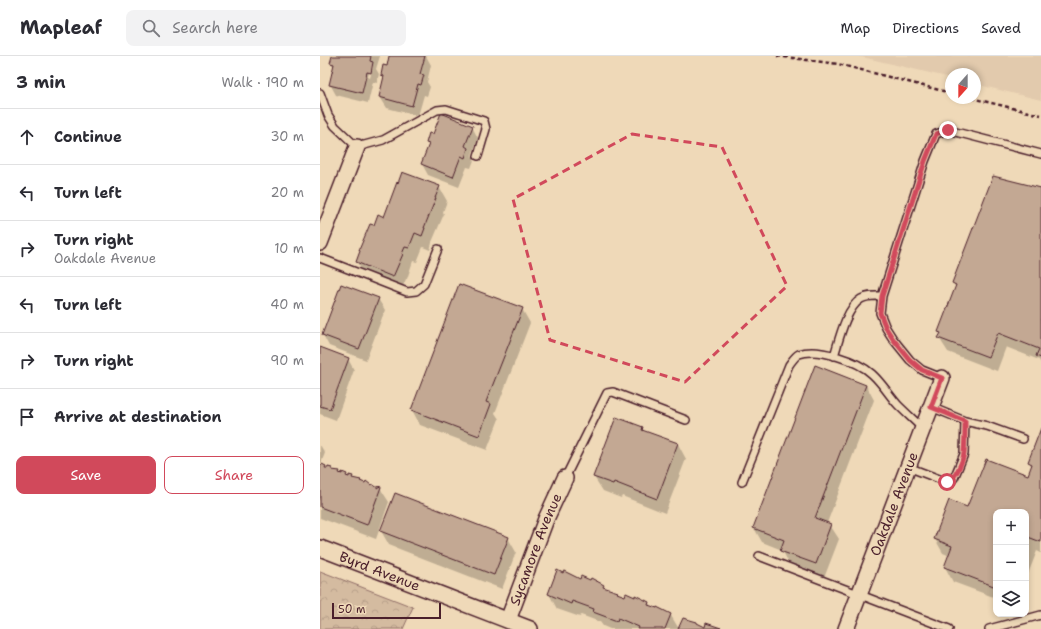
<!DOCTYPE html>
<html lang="en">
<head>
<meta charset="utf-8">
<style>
	:root { --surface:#fff; --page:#f2f2f3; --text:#2b2b33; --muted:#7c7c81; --line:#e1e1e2; --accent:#d1495b }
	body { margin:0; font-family:"Shantell Sans",sans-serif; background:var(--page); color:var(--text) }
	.controls { position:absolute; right:12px; bottom:12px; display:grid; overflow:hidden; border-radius:8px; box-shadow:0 2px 6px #0003 }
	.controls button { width:36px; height:36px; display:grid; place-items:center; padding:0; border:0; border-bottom:1px solid var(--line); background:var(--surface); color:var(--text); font:20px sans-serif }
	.compass { position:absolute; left:625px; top:12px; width:36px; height:36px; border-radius:50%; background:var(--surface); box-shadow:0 2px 6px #0003; rotate:201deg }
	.scale { position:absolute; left:12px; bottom:10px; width:109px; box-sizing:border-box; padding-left:4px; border:2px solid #4a1f2b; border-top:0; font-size:11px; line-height:14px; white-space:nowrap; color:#4a1f2b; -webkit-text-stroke:3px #efd9b8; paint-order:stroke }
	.stop { position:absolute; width:12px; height:12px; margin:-9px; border:3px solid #d1495b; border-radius:50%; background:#fff }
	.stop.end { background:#d1495b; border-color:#fff; box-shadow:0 1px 4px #0008 }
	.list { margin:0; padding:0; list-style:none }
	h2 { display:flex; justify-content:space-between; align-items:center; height:52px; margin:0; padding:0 16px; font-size:17px }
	h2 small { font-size:13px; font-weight:400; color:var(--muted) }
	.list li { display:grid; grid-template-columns:26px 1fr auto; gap:12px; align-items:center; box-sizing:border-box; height:56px; padding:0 16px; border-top:1px solid var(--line) }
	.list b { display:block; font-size:15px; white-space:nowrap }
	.list p { margin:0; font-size:13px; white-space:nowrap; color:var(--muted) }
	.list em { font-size:13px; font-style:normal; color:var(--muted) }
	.actions { display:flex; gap:8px; padding:12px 16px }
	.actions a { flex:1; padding:9px 0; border:1px solid var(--accent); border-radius:8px; text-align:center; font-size:14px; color:var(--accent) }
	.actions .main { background:var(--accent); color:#fff }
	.icon { flex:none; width:22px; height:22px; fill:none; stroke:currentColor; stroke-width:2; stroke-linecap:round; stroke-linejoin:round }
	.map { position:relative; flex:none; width:721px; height:573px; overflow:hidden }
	header { display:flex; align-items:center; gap:24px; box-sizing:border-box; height:56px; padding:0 20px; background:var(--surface); border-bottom:1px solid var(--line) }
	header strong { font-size:19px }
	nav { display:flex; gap:22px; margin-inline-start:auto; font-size:14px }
	.search { width:280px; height:36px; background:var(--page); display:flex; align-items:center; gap:10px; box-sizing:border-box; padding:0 14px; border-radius:8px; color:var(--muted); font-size:15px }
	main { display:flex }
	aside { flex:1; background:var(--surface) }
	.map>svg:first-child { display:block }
</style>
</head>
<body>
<header>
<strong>Mapleaf</strong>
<div class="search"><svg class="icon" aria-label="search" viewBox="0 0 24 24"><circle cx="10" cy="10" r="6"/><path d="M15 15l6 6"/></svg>Search here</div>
<nav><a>Map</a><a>Directions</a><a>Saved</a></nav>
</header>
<main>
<aside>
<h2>3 min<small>Walk · 190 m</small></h2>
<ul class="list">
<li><svg class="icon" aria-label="ahead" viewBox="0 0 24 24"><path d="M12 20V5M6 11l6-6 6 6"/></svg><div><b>Continue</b></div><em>30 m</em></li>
<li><svg class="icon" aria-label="left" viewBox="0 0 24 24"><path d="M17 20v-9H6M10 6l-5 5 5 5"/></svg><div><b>Turn left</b></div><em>20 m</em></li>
<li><svg class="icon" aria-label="right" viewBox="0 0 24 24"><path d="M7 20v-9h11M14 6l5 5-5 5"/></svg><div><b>Turn right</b><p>Oakdale Avenue</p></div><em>10 m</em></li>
<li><svg class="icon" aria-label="left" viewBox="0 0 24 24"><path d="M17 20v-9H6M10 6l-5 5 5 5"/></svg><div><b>Turn left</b></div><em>40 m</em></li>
<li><svg class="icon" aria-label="right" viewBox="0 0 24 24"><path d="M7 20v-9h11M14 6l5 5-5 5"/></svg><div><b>Turn right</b></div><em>90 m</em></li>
<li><svg class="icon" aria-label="arrive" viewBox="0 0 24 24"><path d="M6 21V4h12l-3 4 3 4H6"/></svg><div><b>Arrive at destination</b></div></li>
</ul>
<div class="actions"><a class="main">Save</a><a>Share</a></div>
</aside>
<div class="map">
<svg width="721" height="573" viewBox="0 0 721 573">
	<defs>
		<pattern id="park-crowns" width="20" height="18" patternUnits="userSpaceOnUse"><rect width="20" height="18" fill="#d4bba0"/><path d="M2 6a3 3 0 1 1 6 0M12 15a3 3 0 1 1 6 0" fill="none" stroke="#b8a08a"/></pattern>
	</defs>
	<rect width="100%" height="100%" fill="#efd9b8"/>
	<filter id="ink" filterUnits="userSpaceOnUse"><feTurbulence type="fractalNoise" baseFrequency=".025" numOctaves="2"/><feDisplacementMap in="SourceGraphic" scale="8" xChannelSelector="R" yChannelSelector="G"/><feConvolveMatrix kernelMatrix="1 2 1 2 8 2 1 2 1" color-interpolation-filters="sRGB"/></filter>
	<g filter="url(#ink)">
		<path fill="#e2caad" d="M 538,0 L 721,0 L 721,44 L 655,28 L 655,18 L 631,18 L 631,22 Z"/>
		<path fill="url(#park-crowns)" stroke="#8f6d66" d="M 0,515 L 93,551 L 83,573 L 0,573 Z"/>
		<path fill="#0003" fill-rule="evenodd" d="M 13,0 L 60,0 L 56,13 L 59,18 L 57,27 L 53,26 L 48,47 L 16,39 L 10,28 L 14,11 L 11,6 ZM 52,8 L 53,10 L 50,22 L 48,21 Z
			M 70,0 L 106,0 L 111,9 L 107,26 L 110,31 L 107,40 L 104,39 L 98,60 L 67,52 L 60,41 L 65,23 L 62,19 L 68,11 Z
			M 152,71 L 158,82 L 152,99 L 154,104 L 151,112 L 147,111 L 139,131 L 108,119 L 102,108 L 109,91 L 107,86 L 114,79 Z
			M 119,131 L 127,145 L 123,156 L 124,158 L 112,186 L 112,187 L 110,194 L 103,191 L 97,206 L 93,205 L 87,223 L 86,223 L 81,235 L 45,220 L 37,206 L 54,171 L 65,162 Z
			M 721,133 L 721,307 L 719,304 L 686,291 L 677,315 L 628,296 L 619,282 L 621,279 L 619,276 L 636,232 L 633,227 Z
			M 140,229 L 202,253 L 210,267 L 175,357 L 179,363 L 167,394 L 100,369 L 92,354 Z
			M 58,243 L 65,254 L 46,304 L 9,290 L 3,279 Z
			M 0,292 L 28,303 L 34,314 L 16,364 L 0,358 Z
			M 546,329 L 554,344 L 507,467 L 510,469 L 519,483 L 504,522 L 470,509 L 462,494 L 442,486 L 434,472 Z
			M 322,372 L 324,376 L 358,388 L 366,403 L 345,457 L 302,440 L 301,442 L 283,435 L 274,421 Z
			M 721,375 L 721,497 L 717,495 L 706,523 L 706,456 L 676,456 L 676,542 L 633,526 L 625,511 L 630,500 L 623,497 L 615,483 L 648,453 L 709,420 L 712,411 L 709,406 Z
			M 0,389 L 5,397 L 0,410 Z
			M 0,411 L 5,411 L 7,413 L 12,413 L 13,415 L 19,416 L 20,419 L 26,419 L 27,421 L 32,421 L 33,423 L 40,424 L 42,427 L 58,433 L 60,432 L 69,446 L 56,483 L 0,462 Z
			M 61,475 L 188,482 L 196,496 L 182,533 L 69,489 Z
			M 238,516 L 260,524 L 283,530 L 285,533 L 297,537 L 298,539 L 306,541 L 307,539 L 321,543 L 329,547 L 331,551 L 350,558 L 359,573 L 290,573 L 283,570 L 280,566 L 261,559 L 260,561 L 237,553 L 229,538 Z
			M 363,563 L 386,572 L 387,569 L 400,573 L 359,573 Z"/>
		<path fill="#c3a893" stroke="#4a1f2b" d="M 12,0 L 51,0 L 50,5 L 53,6 L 51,17 L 47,16 L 42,37 L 9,29 L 14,8 L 10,7 Z
			M 69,0 L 105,0 L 100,18 L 104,19 L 101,29 L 98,28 L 92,50 L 59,41 L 64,20 L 61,19 L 63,9 L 67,10 Z
			M 121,57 L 153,70 L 145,90 L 148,92 L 145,102 L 141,100 L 133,121 L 101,108 L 109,88 L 106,87 L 109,77 L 113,78 Z
			M 82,116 L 120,130 L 115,142 L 116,142 L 104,172 L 105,172 L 102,180 L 95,177 L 89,192 L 85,191 L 82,198 L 83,198 L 73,221 L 36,206 L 40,195 L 39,194 L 50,168 L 54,169 L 58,158 L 64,161 L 77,126 L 78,127 Z
			M 673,120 L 721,132 L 721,302 L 716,300 L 719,293 L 678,277 L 668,301 L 618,282 L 621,277 L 618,276 L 636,229 L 632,227 Z
			M 21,228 L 59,242 L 39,293 L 2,279 Z
			M 139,228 L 203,252 L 166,346 L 171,348 L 159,380 L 91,354 Z
			M 0,291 L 29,302 L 10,353 L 0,350 Z
			M 495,309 L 546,329 L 495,462 L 511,468 L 496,508 L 460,495 L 464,484 L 433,472 Z
			M 296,361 L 323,371 L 322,374 L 358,387 L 337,443 L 294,426 L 293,428 L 273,421 Z
			M 721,372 L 721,486 L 708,481 L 706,488 L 706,456 L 676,456 L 676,531 L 624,511 L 632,490 L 614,483 L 629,444 L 647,451 L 666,403 L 708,419 L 712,408 L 708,406 Z
			M 2,408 L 6,410 L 5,412 L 8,412 L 8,411 L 12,412 L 12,414 L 20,415 L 19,417 L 22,418 L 22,416 L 27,418 L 26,420 L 29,421 L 29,419 L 33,420 L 32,422 L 41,424 L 40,425 L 45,427 L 46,425 L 51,429 L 52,428 L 58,432 L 58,430 L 61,431 L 47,469 L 0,451 L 0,410 L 1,410 Z
			M 75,437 L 189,481 L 174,519 L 60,475 Z
			M 237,514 L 243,517 L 244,515 L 260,523 L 261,520 L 270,524 L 271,522 L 284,529 L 283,531 L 298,536 L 297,537 L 305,540 L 306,537 L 315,541 L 315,539 L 329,546 L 328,549 L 337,552 L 337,551 L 351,558 L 345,573 L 318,573 L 319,571 L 298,562 L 297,565 L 273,556 L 274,553 L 252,545 L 251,548 L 228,538 Z
			M 363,562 L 377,566 L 377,567 L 385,571 L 386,567 L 401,572 L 358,573 Z"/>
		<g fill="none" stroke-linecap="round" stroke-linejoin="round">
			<defs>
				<path id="service" d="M 0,37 L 8,59 L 15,70 L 37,91 L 63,84 L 117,54 L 126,53 L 164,65 L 166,73 L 158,100
					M 0,202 L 87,236 L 96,235 L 104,228 L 118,193
					M 514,300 C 519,284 526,252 541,243 C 548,239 554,240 562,240
					M 622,322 L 602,314 L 590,304 L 573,283 L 566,272 L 560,257 L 562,240 L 605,105 L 616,78 L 628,74 L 721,98
					M 645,365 L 667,370 L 703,383
					M 588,411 L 627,426 L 631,425 L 634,422 L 644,398 L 645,365 L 611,351
					M 245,422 L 287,337 L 293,336 L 366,364
					M 422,426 L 469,309 C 472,305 475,300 479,298 C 498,291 538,305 552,318 C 562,327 569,339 578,349 C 586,357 595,365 603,373
					M 439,500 L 629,573
					M 669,573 L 721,559"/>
				<g id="minor">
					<path d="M 0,187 L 37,91"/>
					<path id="s1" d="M 0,492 L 210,573"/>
					<path id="s2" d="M 188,564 L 226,463 L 245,422"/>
					<path id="s3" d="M 526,573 L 622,322"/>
				</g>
			</defs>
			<use href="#service" stroke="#4a1f2b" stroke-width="10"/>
			<use href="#minor" stroke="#4a1f2b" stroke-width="18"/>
			<path stroke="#4a1f2b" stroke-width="2.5" stroke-dasharray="4 3" stroke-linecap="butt" d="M 457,0 L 518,8 L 631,37
				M 651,42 L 721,59"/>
			<use href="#service" stroke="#efd9b8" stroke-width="7"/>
			<use href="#minor" stroke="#efd9b8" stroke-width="15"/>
		</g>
	</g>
	<g fill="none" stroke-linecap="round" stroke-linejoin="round" filter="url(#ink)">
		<path stroke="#d1495b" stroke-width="5" d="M 627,426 C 635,424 643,405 644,397 C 645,386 645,375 645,365 L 611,351 L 622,322 L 602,314 L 590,304 L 573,283 L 566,272 L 560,257 L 562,240 L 605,105 L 616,78 L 628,74"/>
	</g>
	<path fill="none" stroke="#d1495b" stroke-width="3" stroke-dasharray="8 5" stroke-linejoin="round" d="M 312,78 L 402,91 L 467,230 L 365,326 L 230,284 L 193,143 Z"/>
	<g text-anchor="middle" stroke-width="3" stroke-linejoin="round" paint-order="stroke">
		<g font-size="14" fill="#4a1f2b" stroke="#efd9b8">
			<text dy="5" stroke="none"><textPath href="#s3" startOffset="134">Oakdale Avenue</textPath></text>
			<text dy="5" stroke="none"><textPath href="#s2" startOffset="76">Sycamore Avenue</textPath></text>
			<text dy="5" stroke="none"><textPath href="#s1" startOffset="64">Byrd Avenue</textPath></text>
		</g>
	</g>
</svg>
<div class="controls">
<button>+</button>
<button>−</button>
<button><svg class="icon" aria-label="layers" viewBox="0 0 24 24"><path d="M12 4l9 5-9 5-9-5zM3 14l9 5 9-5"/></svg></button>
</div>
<svg class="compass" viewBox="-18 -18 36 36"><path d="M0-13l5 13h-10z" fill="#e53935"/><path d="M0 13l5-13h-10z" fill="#7c7c81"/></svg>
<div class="scale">50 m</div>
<div class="stop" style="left:627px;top:426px"></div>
<div class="stop end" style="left:628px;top:74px"></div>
</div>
</main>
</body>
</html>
